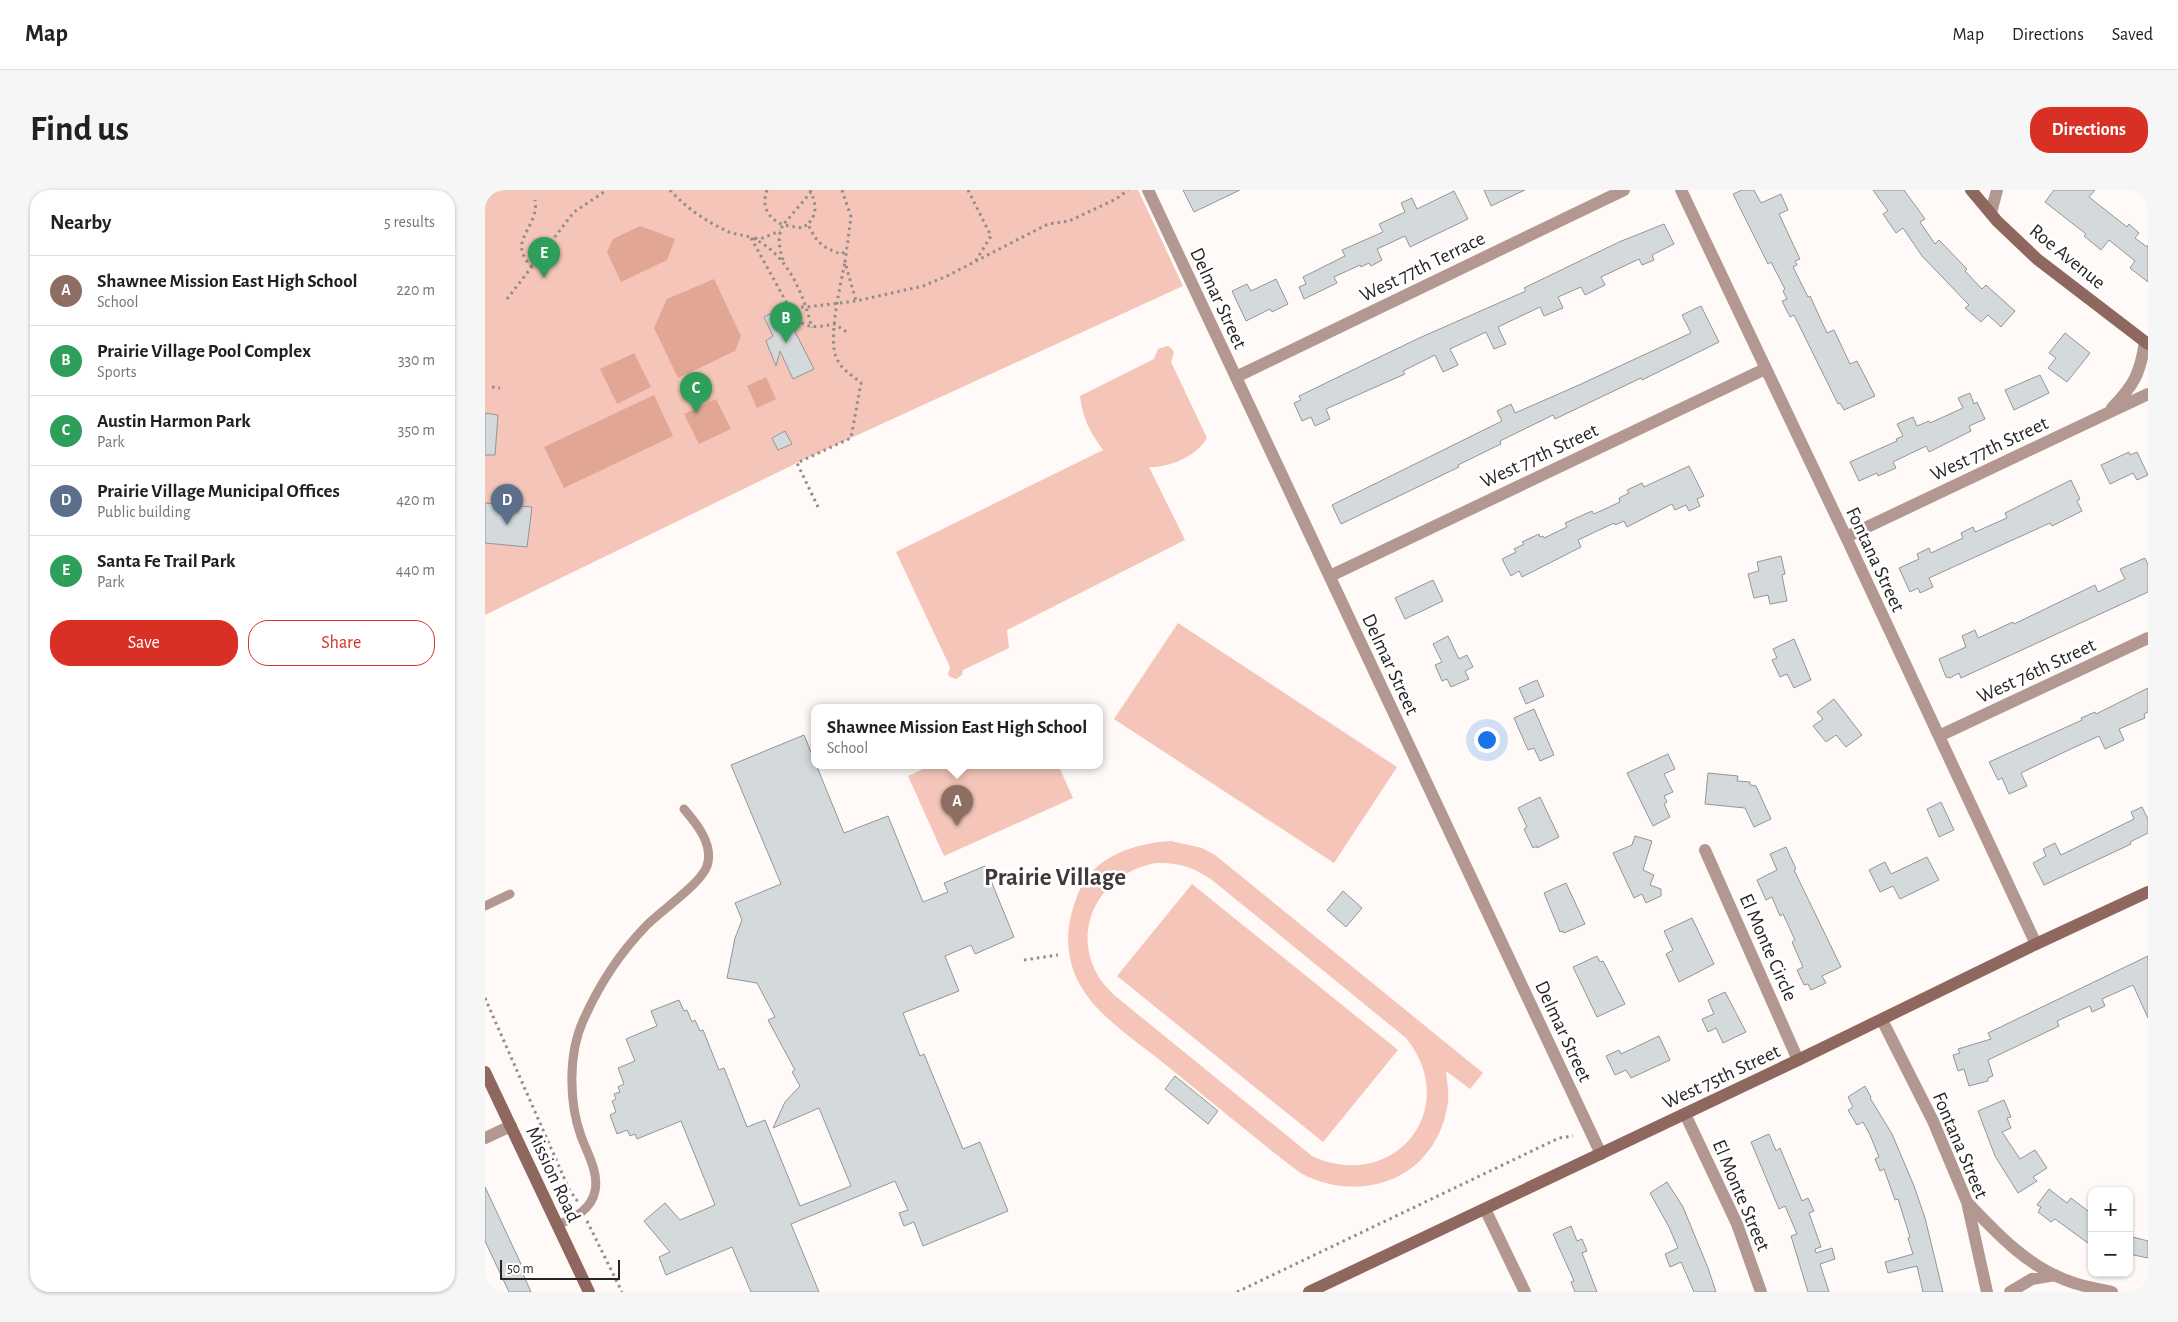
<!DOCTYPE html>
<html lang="en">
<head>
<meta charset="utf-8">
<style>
	:root { --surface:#fff; --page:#f6f6f6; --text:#202124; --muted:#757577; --line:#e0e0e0; --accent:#d93025 }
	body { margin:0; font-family:"Alegreya Sans",sans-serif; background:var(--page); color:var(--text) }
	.controls { position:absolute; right:15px; bottom:15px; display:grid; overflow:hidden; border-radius:10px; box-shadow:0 1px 4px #0004 }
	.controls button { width:45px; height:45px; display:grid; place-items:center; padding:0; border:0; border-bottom:1px solid var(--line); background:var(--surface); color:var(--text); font:25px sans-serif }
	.scale { position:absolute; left:15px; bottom:12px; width:120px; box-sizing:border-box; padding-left:5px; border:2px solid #272424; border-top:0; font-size:14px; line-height:18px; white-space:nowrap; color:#272424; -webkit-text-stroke:4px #fff; paint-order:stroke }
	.you { position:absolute; left:1001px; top:549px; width:18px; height:18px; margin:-12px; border:4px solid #fff; border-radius:50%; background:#1a73e8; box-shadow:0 0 0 8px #1a73e833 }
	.badge { display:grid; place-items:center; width:32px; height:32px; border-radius:50%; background:var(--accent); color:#fff; font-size:16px; font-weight:700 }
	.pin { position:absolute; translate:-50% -41px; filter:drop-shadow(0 1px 2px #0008) }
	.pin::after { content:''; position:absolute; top:26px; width:18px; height:15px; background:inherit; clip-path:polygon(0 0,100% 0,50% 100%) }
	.popup { position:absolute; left:326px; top:514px; width:292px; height:65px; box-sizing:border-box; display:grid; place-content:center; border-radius:10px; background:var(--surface); filter:drop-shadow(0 1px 4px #0005); font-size:16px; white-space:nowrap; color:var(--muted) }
	.popup b { font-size:19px; color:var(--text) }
	.popup::after { content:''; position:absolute; left:50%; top:100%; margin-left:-10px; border:10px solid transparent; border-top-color:var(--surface) }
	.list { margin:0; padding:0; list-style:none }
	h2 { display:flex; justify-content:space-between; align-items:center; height:65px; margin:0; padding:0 20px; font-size:21px }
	h2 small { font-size:16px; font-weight:400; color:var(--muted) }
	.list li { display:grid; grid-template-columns:32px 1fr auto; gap:15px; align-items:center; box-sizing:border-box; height:70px; padding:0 20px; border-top:1px solid var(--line) }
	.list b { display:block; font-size:19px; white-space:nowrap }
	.list p { margin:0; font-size:16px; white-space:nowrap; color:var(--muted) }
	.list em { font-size:16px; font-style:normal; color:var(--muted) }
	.actions { display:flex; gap:10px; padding:15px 20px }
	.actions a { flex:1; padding:11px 0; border:1px solid var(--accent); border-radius:20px; text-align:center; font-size:18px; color:var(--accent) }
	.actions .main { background:var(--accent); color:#fff }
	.map { position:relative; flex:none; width:1663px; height:1102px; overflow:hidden; border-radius:20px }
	header { display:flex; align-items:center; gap:30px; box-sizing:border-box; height:70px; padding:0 25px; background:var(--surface); border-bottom:1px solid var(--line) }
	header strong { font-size:24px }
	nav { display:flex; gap:28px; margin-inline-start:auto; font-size:18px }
	.intro { display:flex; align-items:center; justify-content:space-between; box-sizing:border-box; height:120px; padding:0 30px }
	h1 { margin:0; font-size:35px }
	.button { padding:12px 22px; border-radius:20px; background:var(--accent); color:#fff; font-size:18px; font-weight:700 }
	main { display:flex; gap:30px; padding:0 30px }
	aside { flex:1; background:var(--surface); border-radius:20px; box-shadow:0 1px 4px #0004 }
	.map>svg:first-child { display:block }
</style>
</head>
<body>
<header>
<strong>Map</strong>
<nav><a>Map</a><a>Directions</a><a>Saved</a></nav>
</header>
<div class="intro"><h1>Find us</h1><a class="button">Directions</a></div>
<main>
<aside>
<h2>Nearby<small>5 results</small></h2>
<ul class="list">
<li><span class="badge" style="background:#8d6e63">A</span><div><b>Shawnee Mission East High School</b><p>School</p></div><em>220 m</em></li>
<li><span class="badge" style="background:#2e9e5b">B</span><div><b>Prairie Village Pool Complex</b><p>Sports</p></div><em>330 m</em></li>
<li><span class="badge" style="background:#2e9e5b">C</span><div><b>Austin Harmon Park</b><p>Park</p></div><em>350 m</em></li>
<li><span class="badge" style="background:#5c6f8a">D</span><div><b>Prairie Village Municipal Offices</b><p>Public building</p></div><em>420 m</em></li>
<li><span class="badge" style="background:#2e9e5b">E</span><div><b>Santa Fe Trail Park</b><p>Park</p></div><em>440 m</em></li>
</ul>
<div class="actions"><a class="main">Save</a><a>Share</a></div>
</aside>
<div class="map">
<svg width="1663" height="1102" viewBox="0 0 1663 1102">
	<rect width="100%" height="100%" fill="#fff9f7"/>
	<path fill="#f4c5b8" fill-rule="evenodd" d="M 0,0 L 653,0 L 698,96 L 318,270 L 0,425 Z
		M 683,156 L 687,159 L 689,163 L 686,172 L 722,248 C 712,266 684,278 664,277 L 700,350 L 522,440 L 524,458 L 478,480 L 477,485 L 471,489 L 465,487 L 463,484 L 465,477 L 411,362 L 618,260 C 605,241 598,230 595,206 L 669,169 L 673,159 Z
		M 693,433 L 912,577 L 849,673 L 629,529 Z
		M 447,575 L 573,575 L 588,608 L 459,666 L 423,586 Z
		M 686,651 L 717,658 L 730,665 L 998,883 L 985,899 L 961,881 C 962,891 964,901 963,912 C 953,986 881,1016 817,984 C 770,949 726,911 681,875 C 653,852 613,827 595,795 C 579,765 580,736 593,704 C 607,667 649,653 686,651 ZM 670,673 C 695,673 706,676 727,690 L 921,848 C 978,918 909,1004 827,966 L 629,805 C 623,798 616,792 612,784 C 585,734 619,683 670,673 Z
		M 707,694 L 913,860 L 838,952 L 632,786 Z"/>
	<path fill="#e2a695" d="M 155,36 L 190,49 L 182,70 L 136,92 L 122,62 L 128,49 Z
		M 229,89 L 256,146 L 250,161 L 193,188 L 169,138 L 182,109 Z
		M 149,163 L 166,197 L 132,214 L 115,179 Z
		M 281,187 L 291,209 L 272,218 L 262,196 Z
		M 169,205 L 188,246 L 79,298 L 59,257 Z
		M 231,209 L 246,239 L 214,254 L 199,224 Z"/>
	<path fill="#d4d9dc" stroke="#919799" d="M 698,0 L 755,0 L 709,22 Z
		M 999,0 L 1040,0 L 1006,16 Z
		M 1257,0 L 1269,0 L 1276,13 L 1296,4 L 1303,20 L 1294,24 L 1315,69 L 1310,71 L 1312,75 L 1308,77 L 1323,107 L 1325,106 L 1342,143 L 1349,140 L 1365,174 L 1372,171 L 1390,206 L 1359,220 L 1355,213 L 1353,214 L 1309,125 L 1305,127 L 1297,111 L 1302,109 L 1298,101 L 1300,99 L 1286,72 L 1283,74 L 1248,4 Z
		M 1388,0 L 1419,0 L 1440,29 L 1435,32 L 1450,54 L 1454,50 L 1482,79 L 1480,81 L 1497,99 L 1501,95 L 1530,121 L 1516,137 L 1503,125 L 1496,132 L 1480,118 L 1484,115 L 1437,66 L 1418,38 L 1411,43 L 1398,24 L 1403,21 Z
		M 1569,0 L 1610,0 L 1604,7 L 1642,37 L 1644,34 L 1654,43 L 1650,48 L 1662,57 L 1663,55 L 1663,92 L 1645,78 L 1650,71 L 1624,50 L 1616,60 L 1599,46 L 1601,44 L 1560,12 Z
		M 969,1 L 983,29 L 925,57 L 920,46 L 892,59 L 897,70 L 886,76 L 884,73 L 876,77 L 875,75 L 849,87 L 852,93 L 819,109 L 814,97 L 821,94 L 818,87 L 860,66 L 857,60 L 898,42 L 894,34 L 920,22 L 916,13 L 927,8 L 932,19 Z
		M 1179,34 L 1189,54 L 1167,65 L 1169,70 L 1157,75 L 1154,69 L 1116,87 L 1120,95 L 1100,105 L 1096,97 L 1073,107 L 1078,118 L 1059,126 L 1055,117 L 1013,137 L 1021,154 L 1009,159 L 1001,142 L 965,159 L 973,175 L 958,182 L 950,165 L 918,181 L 920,184 L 841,219 L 845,229 L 830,236 L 826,227 L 817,231 L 809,213 L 816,210 L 814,206 L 932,149 L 1041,101 L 1039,98 L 1134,52 Z
		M 791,89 L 803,114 L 787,122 L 785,119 L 761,131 L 747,101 L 762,94 L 766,101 Z
		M 1216,116 L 1234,152 L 1157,190 L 1156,188 L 1070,229 L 1068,225 L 1015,251 L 1016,254 L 973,275 L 974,277 L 856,334 L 847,315 L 1017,231 L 1012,221 L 1026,214 L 1030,223 L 1094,195 L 1206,143 L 1197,125 Z
		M 298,118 L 329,179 L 308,189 L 295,161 L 291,176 L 281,151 L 288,146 L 279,127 Z
		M 1580,143 L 1605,163 L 1582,192 L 1563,178 L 1571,168 L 1564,163 Z
		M 1555,185 L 1564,203 L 1529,220 L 1520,200 Z
		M 1485,203 L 1489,214 L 1492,212 L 1500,229 L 1484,236 L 1486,241 L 1444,262 L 1441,256 L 1408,272 L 1411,278 L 1393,286 L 1392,283 L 1374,291 L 1365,272 L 1412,251 L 1411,249 L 1418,246 L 1412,234 L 1428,227 L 1432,236 L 1444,231 L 1445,233 L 1478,218 L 1473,208 Z
		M 0,223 L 13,225 L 10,265 L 0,265 Z
		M 300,241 L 307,254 L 293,260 L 287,248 Z
		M 1644,262 L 1645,265 L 1652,262 L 1663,285 L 1652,290 L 1648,283 L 1625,294 L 1616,275 Z
		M 1204,276 L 1219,306 L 1212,309 L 1215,316 L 1204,321 L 1201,315 L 1190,320 L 1187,314 L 1142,337 L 1139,331 L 1130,335 L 1129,333 L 1093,350 L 1096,357 L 1037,387 L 1034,381 L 1026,386 L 1017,369 L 1031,362 L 1029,359 L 1039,354 L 1037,352 L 1054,344 L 1055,347 L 1058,346 L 1059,348 L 1082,337 L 1080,333 L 1107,321 L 1109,324 L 1135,312 L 1134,308 L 1144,303 L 1142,300 L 1157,293 L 1159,297 Z
		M 1586,290 L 1595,309 L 1592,311 L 1597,321 L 1567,336 L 1565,333 L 1444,388 L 1448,397 L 1435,403 L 1433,398 L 1425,402 L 1414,378 L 1434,369 L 1432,364 L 1444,358 L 1446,363 L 1478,348 L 1476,343 L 1488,337 L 1490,342 L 1522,328 L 1520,323 Z
		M 0,313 L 47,317 L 42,357 L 0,353 Z
		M 1296,366 L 1300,384 L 1297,385 L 1302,411 L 1285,414 L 1283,405 L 1269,408 L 1263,384 L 1274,381 L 1272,372 Z
		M 1660,368 L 1663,375 L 1663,402 L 1476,488 L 1474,483 L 1465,488 L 1461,487 L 1454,469 L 1481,457 L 1477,446 L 1490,440 L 1493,448 L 1528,432 L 1529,434 L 1610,395 L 1613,402 L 1640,389 L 1635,379 Z
		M 948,390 L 958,411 L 920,429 L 910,408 Z
		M 963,446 L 974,469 L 982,465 L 988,477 L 980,481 L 984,489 L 966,497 L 962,489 L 957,491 L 950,475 L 957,472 L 948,454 Z
		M 1309,449 L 1326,490 L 1309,498 L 1302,484 L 1295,487 L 1287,470 L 1292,468 L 1288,459 Z
		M 1052,490 L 1059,506 L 1041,514 L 1034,498 Z
		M 1663,498 L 1663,522 L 1659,524 L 1660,528 L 1634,539 L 1639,550 L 1620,559 L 1614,546 L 1573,565 L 1536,583 L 1542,596 L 1524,604 L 1517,588 L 1513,590 L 1504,572 L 1597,530 L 1596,528 L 1610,522 L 1611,524 Z
		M 1349,509 L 1377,545 L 1361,557 L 1351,545 L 1341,552 L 1328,536 L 1338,529 L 1332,522 Z
		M 1049,519 L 1069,565 L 1055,571 L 1049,558 L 1043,560 L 1029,528 Z
		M 319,545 L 359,643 L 403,626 L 438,712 L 463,702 L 459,693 L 500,676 L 529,747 L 490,764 L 486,755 L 460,766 L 474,801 L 418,823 L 435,866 L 439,864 L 478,959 L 495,952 L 523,1021 L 438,1056 L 429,1032 L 419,1036 L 414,1023 L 423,1020 L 410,991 L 306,1034 L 334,1102 L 266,1102 L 247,1057 L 181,1085 L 174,1067 L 185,1062 L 159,1031 L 180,1013 L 195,1030 L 230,1015 L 196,931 L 152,949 L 150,944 L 145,946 L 142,940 L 132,944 L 125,925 L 131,922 L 127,911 L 131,909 L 129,904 L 135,902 L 133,897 L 139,894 L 133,878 L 150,871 L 141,849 L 172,836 L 166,821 L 194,810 L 199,821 L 202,820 L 207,832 L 210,830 L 215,841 L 218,840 L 234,880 L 239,878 L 262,937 L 280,930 L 315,1016 L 366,996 L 334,918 L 288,938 L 300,912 L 315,896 L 307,882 L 310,880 L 283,830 L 290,827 L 272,793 L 242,788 L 250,748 L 257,730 L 250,713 L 296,694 L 246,575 Z
		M 1183,564 L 1190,579 L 1179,584 L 1188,602 L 1179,606 L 1182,612 L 1179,614 L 1185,627 L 1168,636 L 1142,583 Z
		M 1223,583 L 1253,586 L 1252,591 L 1265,592 L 1265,595 L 1271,596 L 1286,629 L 1269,637 L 1260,618 L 1220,614 Z
		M 1055,607 L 1074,647 L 1052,658 L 1052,656 L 1048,658 L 1039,639 L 1042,637 L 1033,618 Z
		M 1456,612 L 1469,640 L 1454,647 L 1442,619 Z
		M 1657,617 L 1663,629 L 1663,643 L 1645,652 L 1646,654 L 1559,695 L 1548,673 L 1561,666 L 1558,659 L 1570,653 L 1576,665 L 1649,629 L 1646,622 Z
		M 1150,646 L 1167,651 L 1158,680 L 1169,685 L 1165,695 L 1176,699 L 1176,706 L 1161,713 L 1157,704 L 1149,708 L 1128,663 L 1147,655 Z
		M 1301,657 L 1311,679 L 1309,680 L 1356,777 L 1337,786 L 1341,793 L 1326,800 L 1323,794 L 1319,795 L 1312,780 L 1318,777 L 1307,752 L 1310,750 L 1298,724 L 1295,726 L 1287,707 L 1281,710 L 1272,690 L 1292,680 L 1285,664 Z
		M 1442,667 L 1454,690 L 1415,709 L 1408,696 L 1395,702 L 1384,680 L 1400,672 L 1406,684 Z
		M 1081,693 L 1100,734 L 1079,743 L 1078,741 L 1075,742 L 1059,703 Z
		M 858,701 L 877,718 L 861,737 L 842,720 Z
		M 1207,728 L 1229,774 L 1194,792 L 1181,764 L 1188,760 L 1179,741 Z
		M 1112,766 L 1115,772 L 1118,771 L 1140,814 L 1112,827 L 1088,777 Z
		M 1663,766 L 1663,828 L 1648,795 L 1617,809 L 1620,816 L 1607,822 L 1605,816 L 1572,831 L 1574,836 L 1503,870 L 1508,886 L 1503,888 L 1503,891 L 1484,896 L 1479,879 L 1473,881 L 1468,865 L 1475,863 L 1473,859 L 1506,849 L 1503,843 Z
		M 1240,802 L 1261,842 L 1238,853 L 1231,838 L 1223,842 L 1217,829 L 1229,824 L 1223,810 Z
		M 1174,846 L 1185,870 L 1146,888 L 1141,880 L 1130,885 L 1121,866 L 1134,860 L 1136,864 Z
		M 690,886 L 733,921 L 723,934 L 680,899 Z
		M 1380,896 L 1386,907 L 1385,908 L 1407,944 L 1429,996 L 1440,1028 L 1458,1102 L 1438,1102 L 1432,1076 L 1403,1083 L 1400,1072 L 1428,1064 L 1423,1048 L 1425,1047 L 1413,1009 L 1410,1010 L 1399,979 L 1395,981 L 1390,969 L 1394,967 L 1385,945 L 1378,932 L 1372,935 L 1363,920 L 1368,917 L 1363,907 Z
		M 1519,910 L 1526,927 L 1522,928 L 1526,938 L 1517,942 L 1535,969 L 1550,960 L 1562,978 L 1548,987 L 1552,991 L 1533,1003 L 1510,966 L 1493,921 Z
		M 1284,944 L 1291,961 L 1295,958 L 1317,1011 L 1323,1008 L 1329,1021 L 1324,1023 L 1336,1057 L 1330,1059 L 1331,1063 L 1347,1058 L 1350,1069 L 1335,1074 L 1344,1102 L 1323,1102 L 1306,1046 L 1312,1044 L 1300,1016 L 1294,1019 L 1266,952 Z
		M 1182,992 L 1198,1017 L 1223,1078 L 1231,1102 L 1209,1102 L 1196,1072 L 1185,1077 L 1180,1064 L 1193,1058 L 1184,1037 L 1165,1003 Z
		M 0,997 L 36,1074 L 34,1075 L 46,1102 L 24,1102 L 0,1051 Z
		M 1564,999 L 1582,1013 L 1586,1008 L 1607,1024 L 1607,1056 L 1570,1029 L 1566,1032 L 1553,1022 L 1556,1017 L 1552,1015 Z
		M 1086,1036 L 1092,1051 L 1097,1049 L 1102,1061 L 1097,1063 L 1112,1102 L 1090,1102 L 1086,1092 L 1089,1091 L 1068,1044 Z
		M 1644,1046 L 1663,1051 L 1663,1068 L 1644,1064 Z"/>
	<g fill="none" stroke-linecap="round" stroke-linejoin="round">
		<path stroke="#928d8c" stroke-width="3" stroke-dasharray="2.5 4" stroke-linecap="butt" d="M 185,0 C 201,18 222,32 244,42 C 252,45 260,45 267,48 C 302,63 318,103 327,138
			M 282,0 C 276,17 283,28 298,35 L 326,2
			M 325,0 C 331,13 333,23 323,34 C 331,52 337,58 357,64 L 360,61
			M 357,0 L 366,27 L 360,72 L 371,111
			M 483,0 L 506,46 L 490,72
			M 266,48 L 304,117 L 322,117 L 371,111 L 438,96 L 462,86 L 563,34 L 584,31 L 631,9 L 643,0
			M 270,48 L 275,49 L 295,41
			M 298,70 C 294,58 292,46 298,35 L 317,38 L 323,34
			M 47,77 C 20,50 55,38 50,10
			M 22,109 L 89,22 L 122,0
			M 304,118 C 317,140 327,138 350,134 L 363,143
			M 7,197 L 15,198
			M 333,317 L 312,273 L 366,248 L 376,193 C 367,185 357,180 352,169 C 342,150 356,93 360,72
			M 539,770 L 573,765
			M 0,808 L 84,999 L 93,1012
			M 102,1031 L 137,1102
			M 752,1102 L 1074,948 L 1088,946"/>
		<path stroke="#b29890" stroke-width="9" d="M 0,716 L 25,704
			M 73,1035 C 90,1027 106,1020 110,1001 C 114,982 102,963 96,946 C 84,913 83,864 98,831 C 113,797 134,764 160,737 C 175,721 215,695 222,676 C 229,655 212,634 199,619"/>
		<path stroke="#b29890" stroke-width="12" d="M 663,0 L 1116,964
			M 1196,0 L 1361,347 L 1551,754
			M 1506,23 L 1512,0
			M 751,187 L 1139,0
			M 1627,218 C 1649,195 1655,184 1660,152
			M 1361,347 L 1663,204
			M 845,386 L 1280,179
			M 1454,546 L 1663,448
			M 1220,660 L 1313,870
			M 1397,830 L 1448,931 L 1482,1012 L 1502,1102
			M 1200,924 L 1252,1034 L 1276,1102
			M 0,948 L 26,936
			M 1482,1012 C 1513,1045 1545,1079 1589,1093 C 1601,1097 1614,1099 1627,1102
			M 1000,1019 L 1040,1102
			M 1525,1102 L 1547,1089 L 1570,1085"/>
		<path stroke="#8e685e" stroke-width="12" d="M 1486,0 L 1512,31 L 1552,69 L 1663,154
			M 0,882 L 104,1102
			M 824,1102 L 1313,870 L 1551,754 L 1663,702"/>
	</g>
	<g text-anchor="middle" stroke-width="5" stroke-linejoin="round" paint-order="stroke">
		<g font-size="20" fill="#272424" stroke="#fff">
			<text transform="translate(1583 66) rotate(39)" y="7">Roe Avenue</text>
			<text transform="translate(937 76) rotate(-26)" y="7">West 77th Terrace</text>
			<text transform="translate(734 108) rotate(65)" y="7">Delmar Street</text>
			<text transform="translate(1504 258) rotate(-25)" y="7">West 77th Street</text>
			<text transform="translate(1054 265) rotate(-25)" y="7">West 77th Street</text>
			<text transform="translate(1391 369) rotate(65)" y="7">Fontana Street</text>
			<text transform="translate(906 474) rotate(65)" y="7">Delmar Street</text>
			<text transform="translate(1551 480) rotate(-25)" y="7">West 76th Street</text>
			<text transform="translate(1284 757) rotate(66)" y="7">El Monte Circle</text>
			<text transform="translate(1079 841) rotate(65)" y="7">Delmar Street</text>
			<text transform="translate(1236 886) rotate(-25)" y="7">West 75th Street</text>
			<text transform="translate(1476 955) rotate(67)" y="7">Fontana Street</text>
			<text transform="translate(69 984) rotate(65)" y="7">Mission Road</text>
			<text transform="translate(1257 1005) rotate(67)" y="7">El Monte Street</text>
		</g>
		<g font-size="25" font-weight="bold" fill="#3f3a39" stroke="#fff">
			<text x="570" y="695">Prairie Village</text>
		</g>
	</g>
</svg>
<div class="controls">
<button>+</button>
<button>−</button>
</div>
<div class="scale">50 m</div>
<div class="you"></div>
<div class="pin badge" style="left:472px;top:636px;background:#8d6e63">A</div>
<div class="popup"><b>Shawnee Mission East High School</b>School</div>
<div class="pin badge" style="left:301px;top:153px;background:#2e9e5b">B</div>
<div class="pin badge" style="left:211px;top:223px;background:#2e9e5b">C</div>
<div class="pin badge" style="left:22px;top:335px;background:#5c6f8a">D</div>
<div class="pin badge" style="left:59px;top:88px;background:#2e9e5b">E</div>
</div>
</main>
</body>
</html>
